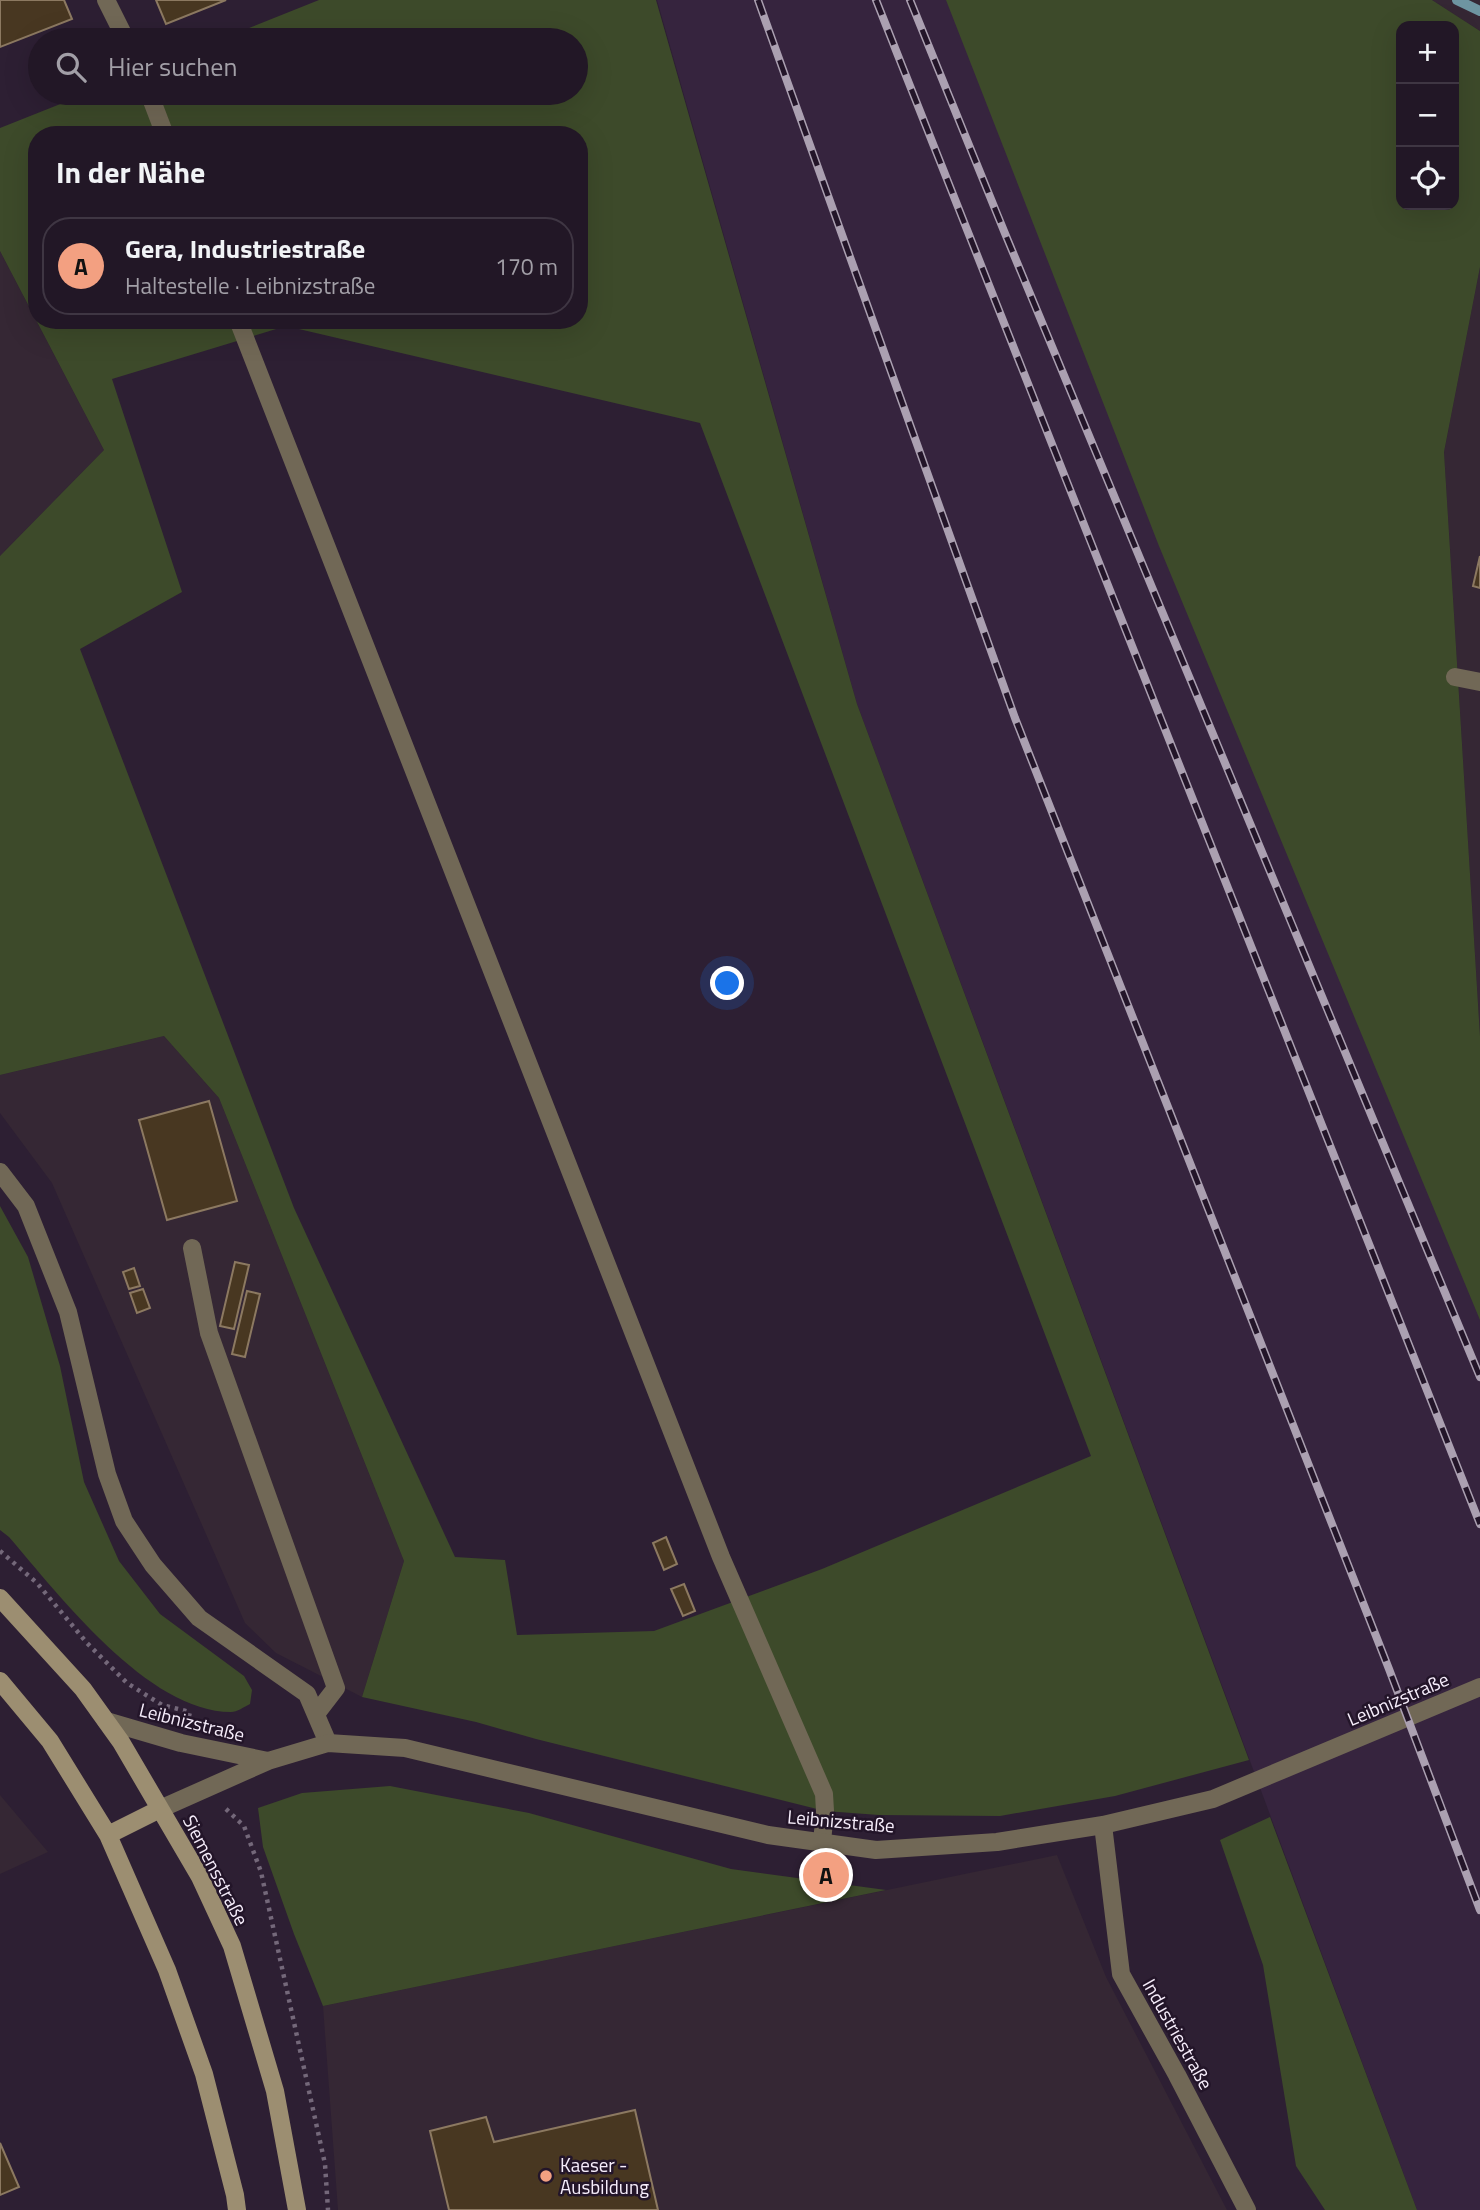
<!DOCTYPE html>
<html lang="de">
<head>
<meta charset="utf-8">
<style>
	:root { --surface:#221726; --page:#2a202e; --text:#f1f3f6; --muted:#a29fa7; --line:#3f3643; --accent:#f3a081 }
	body { margin:0; font-family:"Titillium Web",sans-serif; background:var(--page); color:var(--text) }
	.controls { position:absolute; right:21px; top:21px; display:grid; overflow:hidden; border-radius:14px; box-shadow:0 7px 28px #0002 }
	.controls button { width:63px; height:63px; display:grid; place-items:center; padding:0; border:0; border-bottom:2px solid var(--line); background:var(--surface); color:var(--text); font:35px sans-serif }
	.you { position:absolute; left:728px; top:984px; width:24px; height:24px; margin:-18px; border:5px solid #fff; border-radius:50%; background:#1a73e8; box-shadow:0 0 0 10px #1a73e833 }
	.badge { display:grid; place-items:center; width:46px; height:46px; border-radius:50%; background:var(--accent); color:#111; font-size:23px; font-weight:700 }
	.pin { position:absolute; translate:-50% -50%; border:4px solid #fff; box-shadow:0 2px 7px #0006 }
	.list { margin:0; padding:0; list-style:none }
	h2 { display:flex; justify-content:space-between; align-items:center; height:91px; margin:0; padding:0 28px; font-size:30px }
	h2 small { font-size:23px; font-weight:400; color:var(--muted) }
	.list li { display:grid; grid-template-columns:46px 1fr auto; gap:21px; align-items:center; box-sizing:border-box; height:98px; margin:0 14px 14px; padding:0 14px; border:2px solid var(--line); border-radius:28px }
	.list b { display:block; font-size:26px; white-space:nowrap }
	.list p { margin:0; font-size:23px; white-space:nowrap; color:var(--muted) }
	.list em { font-size:23px; font-style:normal; color:var(--muted) }
	.icon { flex:none; width:38px; height:38px; fill:none; stroke:currentColor; stroke-width:2; stroke-linecap:round; stroke-linejoin:round }
	.map { position:relative; flex:none; width:1480px; height:2210px; overflow:hidden }
	.search { position:absolute; background:var(--surface); box-shadow:0 7px 28px #0002; left:28px; top:28px; width:560px; height:77px; display:flex; align-items:center; gap:18px; box-sizing:border-box; padding:0 24px; border-radius:38px; color:var(--muted); font-size:26px }
	.panel { position:absolute; background:var(--surface); box-shadow:0 7px 28px #0002; left:28px; top:126px; width:560px; height:203px; border-radius:28px }
	.map>svg:first-child { display:block }
</style>
</head>
<body>
<div class="map">
<svg width="1480" height="2210" viewBox="0 0 1480 2210">
	<rect width="100%" height="100%" fill="#2d1f33"/>
	<path fill="#352734" d="M 1432,0 L 1480,0 L 1480,31 Z
		M 0,251 L 104,450 L 0,556 Z
		M 1480,267 L 1480,1036 L 1444,452 Z
		M 164,1036 L 219,1098 L 404,1561 L 362,1697 L 276,1653 L 245,1623 L 52,1183 L 0,1113 L 0,1075 Z
		M 0,1795 L 48,1852 L 0,1874 Z
		M 1057,1855 L 1106,1977 L 1227,2210 L 338,2210 L 323,2006 Z"/>
	<path fill="#36243e" d="M 657,0 L 974,0 L 1480,1260 L 1480,2210 L 1417,2210 L 857,704 Z"/>
	<path fill="#3d4a2a" fill-rule="evenodd" d="M 319,0 L 656,0 L 857,704 L 1249,1760 L 1115,1796 L 1000,1816 L 879,1815 L 825,1811 L 536,1739 L 476,1722 L 362,1697 L 404,1561 L 219,1098 L 164,1036 L 0,1075 L 0,556 L 104,450 L 0,251 L 0,128 L 88,93 L 576,93 L 576,40 L 219,40 ZM 37,135 L 579,135 L 579,320 L 37,320 ZM 286,326 L 700,423 L 1091,1456 L 822,1569 L 654,1631 L 517,1635 L 505,1560 L 455,1557 L 294,1208 L 80,649 L 182,592 L 112,379 Z
		M 946,0 L 1432,0 L 1480,31 L 1480,267 L 1444,452 L 1480,1036 L 1480,1320 L 1159,546 ZM 1401,26 L 1454,26 L 1454,205 L 1401,205 Z
		M 0,1206 L 28,1257 L 60,1366 L 84,1482 L 119,1561 L 160,1614 L 244,1676 L 252,1690 L 250,1704 C 244,1707 237,1712 231,1712 C 148,1712 59,1595 9,1537 L 0,1530 Z
		M 390,1786 L 529,1813 L 731,1869 L 886,1890 L 323,2006 L 294,1934 L 263,1847 L 258,1808 L 302,1793 Z
		M 1270,1817 L 1417,2210 L 1325,2210 L 1296,2166 L 1263,1965 L 1220,1840 Z"/>
	<g fill="none" stroke-linecap="round" stroke-linejoin="round">
		<path stroke="#6e95a1" stroke-width="10" d="M 1457,0 L 1480,11"/>
	</g>
	<path fill="#483721" stroke="#8c7961" stroke-width="2" d="M 0,0 L 64,0 L 72,19 L 0,47 Z
		M 156,0 L 226,0 L 166,24 Z
		M 1480,556 L 1480,588 L 1473,586 Z
		M 209,1101 L 237,1201 L 167,1220 L 139,1120 Z
		M 235,1262 L 249,1265 L 234,1329 L 220,1326 Z
		M 134,1268 L 140,1286 L 129,1289 L 123,1272 Z
		M 143,1289 L 150,1308 L 137,1313 L 130,1293 Z
		M 247,1291 L 260,1294 L 245,1357 L 232,1354 Z
		M 666,1537 L 677,1564 L 664,1570 L 653,1543 Z
		M 684,1584 L 695,1611 L 683,1616 L 671,1589 Z
		M 635,2110 L 658,2210 L 449,2210 L 430,2131 L 486,2117 L 494,2142 Z
		M 0,2143 L 19,2187 L 0,2195 Z"/>
	<g fill="none" stroke-linecap="round" stroke-linejoin="round">
		<path stroke="#74687a" stroke-width="4.5" stroke-dasharray="3.5 5" stroke-linecap="butt" d="M 0,1551 L 37,1583 L 87,1643 L 127,1683 L 162,1705 L 190,1712 L 189,1716
			M 226,1809 L 244,1826 L 261,1872 L 325,2164 L 328,2210"/>
		<path stroke="#716856" stroke-width="18" d="M 106,0 L 126,40
			M 149,93 L 165,135
			M 238,320 L 721,1557 L 824,1794 L 825,1811 L 822,1842
			M 0,1172 L 26,1206 L 68,1312 L 107,1474 L 124,1521 L 153,1565 L 199,1618 L 307,1694 L 328,1743
			M 192,1248 L 209,1333 L 336,1688 L 316,1714"/>
		<path stroke="#716856" stroke-width="18" d="M 1455,677 L 1480,682
			M 106,1721 L 181,1743 L 268,1761
			M 160,1809 L 268,1761 L 328,1743 L 405,1748 L 768,1835 L 876,1850 L 997,1842 L 1103,1825 L 1213,1799 L 1480,1687
			M 1103,1825 L 1121,1974 L 1177,2075 L 1247,2210"/>
		<path stroke="#9c8e71" stroke-width="18" d="M 0,1598 L 83,1689 L 121,1742 L 200,1877 L 232,1946 L 275,2091 L 297,2210
			M 0,1681 L 50,1741 L 108,1835 L 167,1970 L 204,2074 L 235,2195 L 237,2210
			M 108,1835 L 160,1809"/>
		<defs>
			<path id="rail" d="M 758,0 L 1015,718 L 1389,1669 L 1480,1910
				M 876,0 L 1480,1524
				M 910,0 L 1004,231 L 1480,1377"/>
		</defs>
		<use href="#rail" stroke="#aba0b1" stroke-width="8"/>
		<use href="#rail" stroke="#231529" stroke-width="5" stroke-dasharray="16" stroke-linecap="butt"/>
	</g>
	<circle fill="#f3a081" stroke="#231529" stroke-width="2.5" cx="546" cy="2176" r="7"/>
	<g text-anchor="middle" stroke-width="5" stroke-linejoin="round" paint-order="stroke">
		<g font-size="19" fill="#f6edfb" stroke="#231529">
			<text transform="translate(1398 1699) rotate(-23)" y="7">Leibnizstraße</text>
			<text transform="translate(192 1722) rotate(14)" y="7">Leibnizstraße</text>
			<text transform="translate(841 1821) rotate(5)" y="7">Leibnizstraße</text>
			<text transform="translate(216 1870) rotate(63)" y="7">Siemensstraße</text>
			<text transform="translate(1178 2034) rotate(61)" y="7">Industriestraße</text>
		</g>
		<g font-size="19" fill="#f6edfb" stroke="#231529" text-anchor="start">
			<text x="560" y="2172">Kaeser -<tspan x="560" dy="22">Ausbildung</tspan></text>
		</g>
	</g>
</svg>
<div class="controls">
<button>+</button>
<button>−</button>
<button><svg class="icon" aria-label="locate" viewBox="0 0 24 24"><circle cx="12" cy="12" r="6"/><path d="M12 2v4M12 18v4M2 12h4M18 12h4"/></svg></button>
</div>
<div class="you"></div>
<div class="pin badge" style="left:826px;top:1875px">A</div>
<div class="search"><svg class="icon" aria-label="search" viewBox="0 0 24 24"><circle cx="10" cy="10" r="6"/><path d="M15 15l6 6"/></svg>Hier suchen</div>
<section class="panel">
<h2>In der Nähe<small></small></h2>
<ul class="list">
<li><span class="badge">A</span><div><b>Gera, Industriestraße</b><p>Haltestelle · Leibnizstraße</p></div><em>170 m</em></li>
</ul>
</section>
</div>
</body>
</html>
